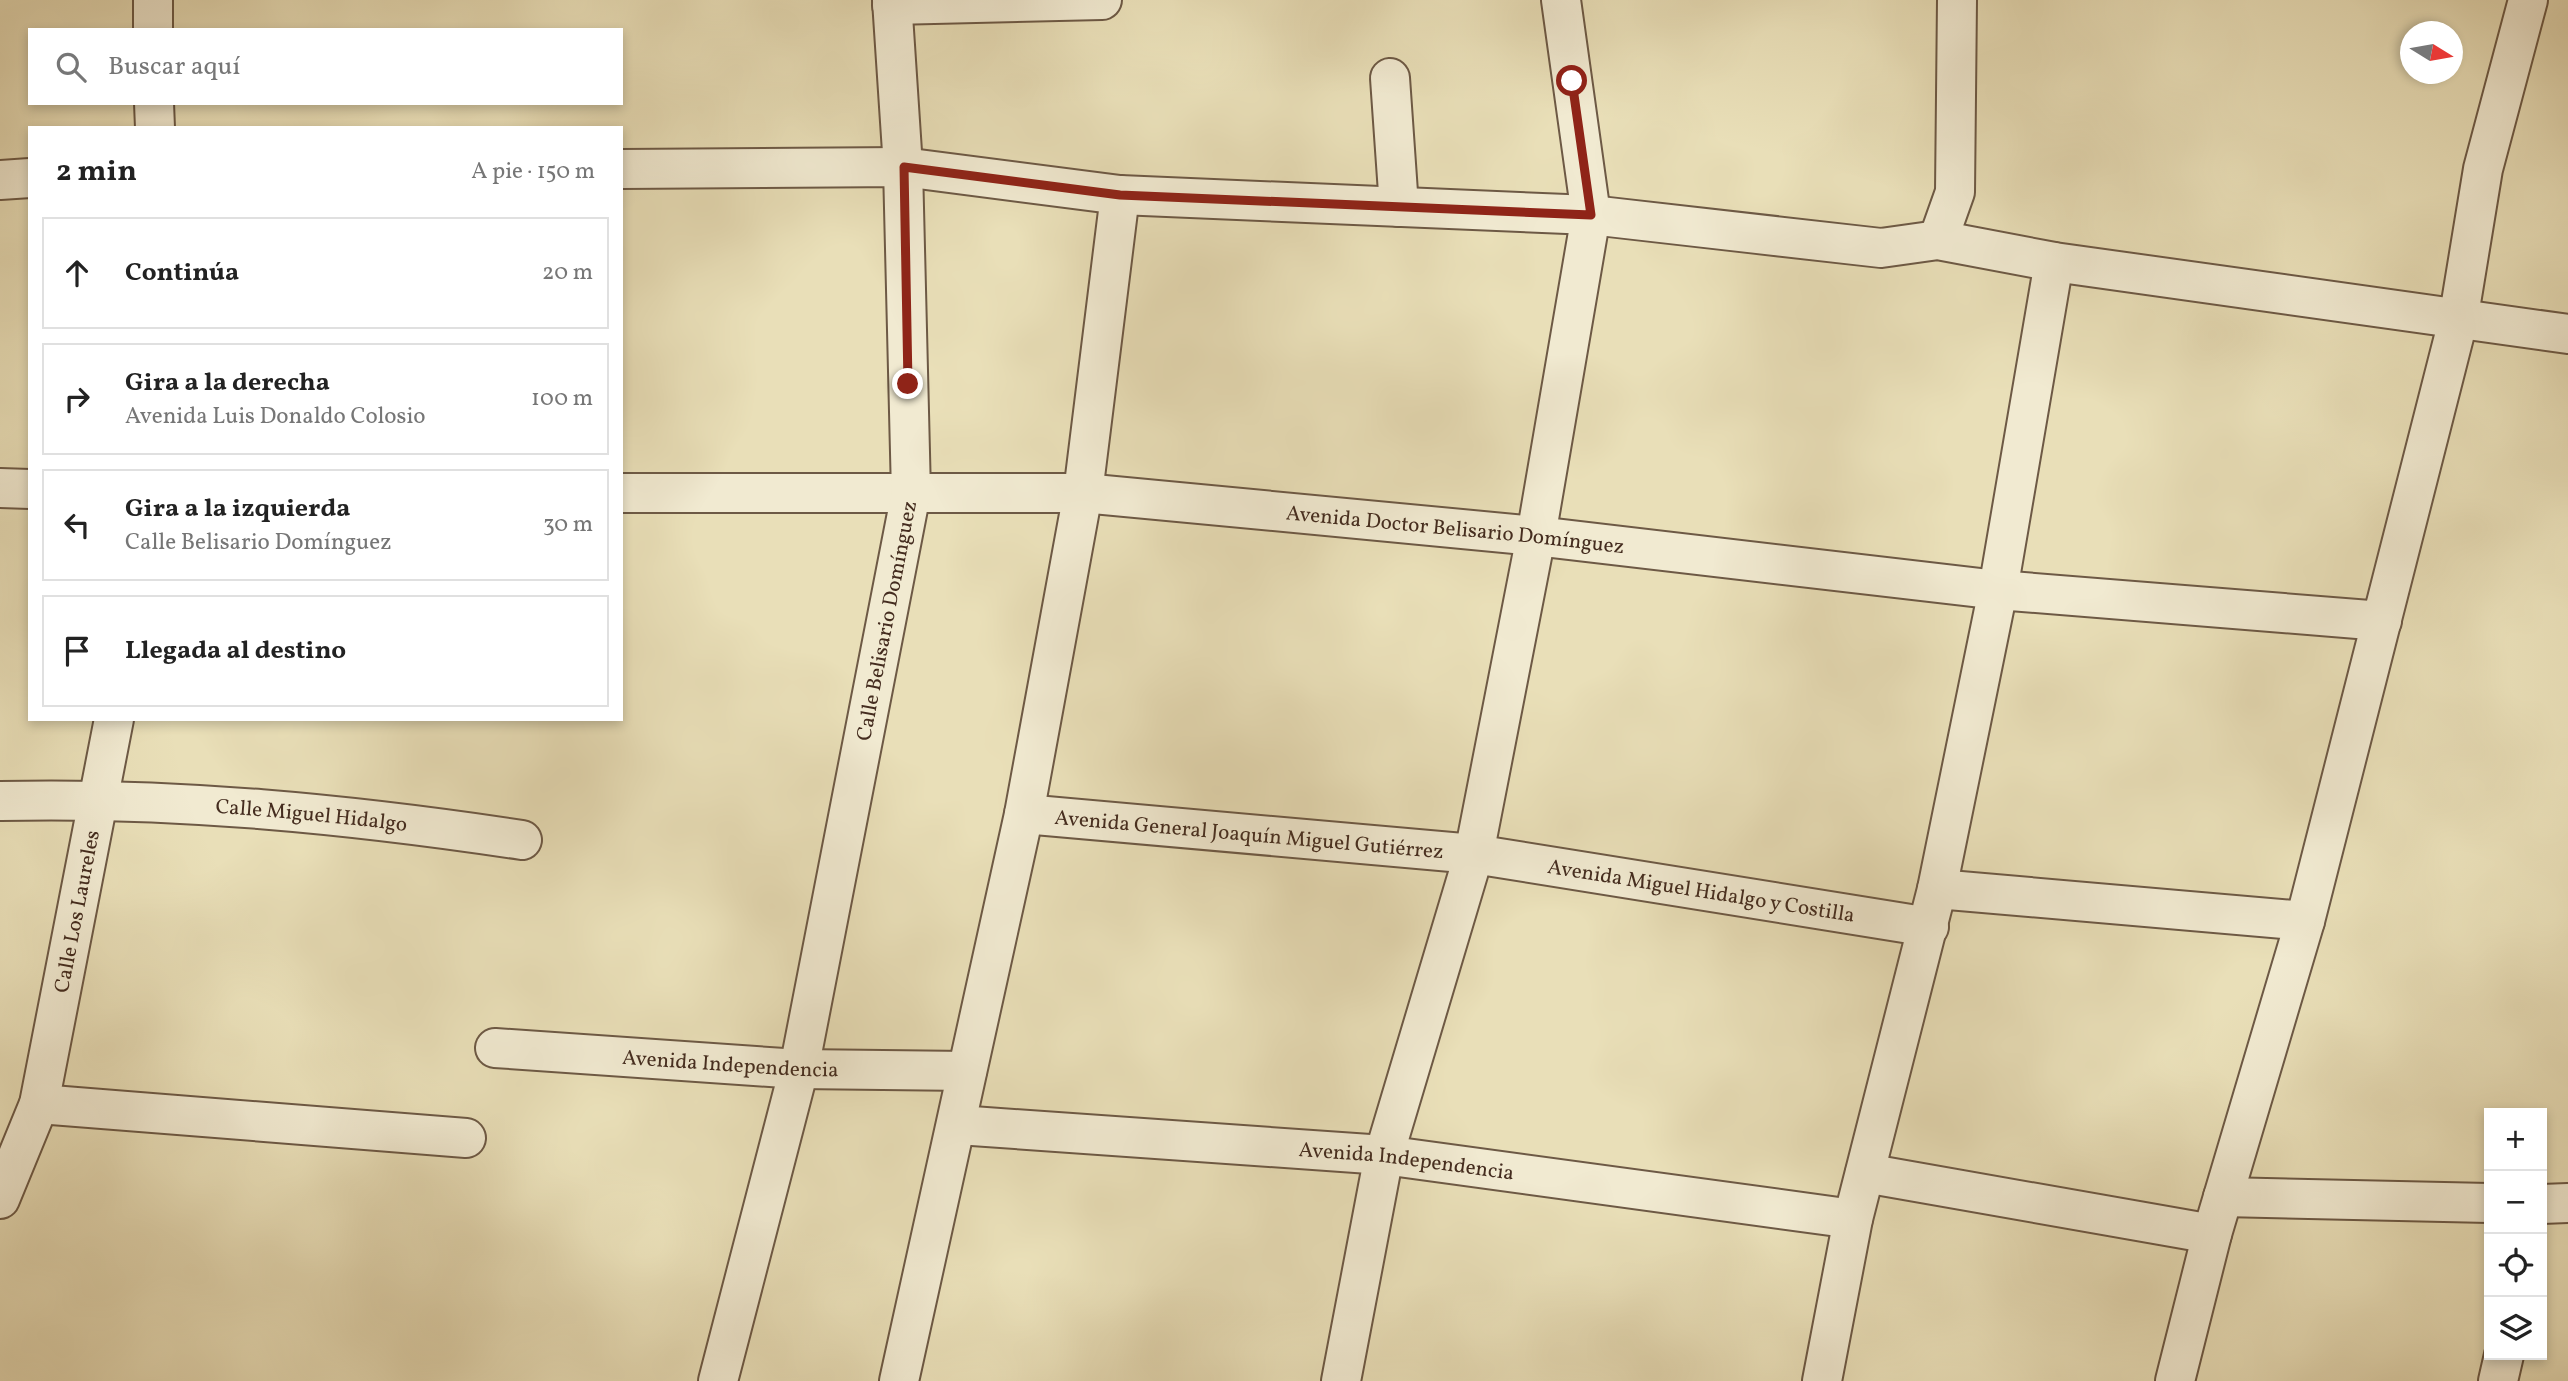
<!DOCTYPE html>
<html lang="es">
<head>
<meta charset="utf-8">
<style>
	:root { --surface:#fff; --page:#f2f2f2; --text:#222; --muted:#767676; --line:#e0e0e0 }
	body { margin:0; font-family:Vollkorn,serif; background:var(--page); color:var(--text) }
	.controls { position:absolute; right:21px; bottom:21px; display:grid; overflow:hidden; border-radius:0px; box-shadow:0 4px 10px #0003 }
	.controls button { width:63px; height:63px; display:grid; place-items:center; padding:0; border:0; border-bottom:2px solid var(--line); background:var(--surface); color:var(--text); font:35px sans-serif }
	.compass { position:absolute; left:2400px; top:21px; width:63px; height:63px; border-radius:50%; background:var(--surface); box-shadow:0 4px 10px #0003; rotate:101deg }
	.stop { position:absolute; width:21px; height:21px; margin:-16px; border:5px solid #8f2418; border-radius:50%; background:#fff }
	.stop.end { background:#8f2418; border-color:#fff; box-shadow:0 2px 7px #0008 }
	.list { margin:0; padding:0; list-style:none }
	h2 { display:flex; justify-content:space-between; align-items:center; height:91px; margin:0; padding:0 28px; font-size:30px }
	h2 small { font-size:23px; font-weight:400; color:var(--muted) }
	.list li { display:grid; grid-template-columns:46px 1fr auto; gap:21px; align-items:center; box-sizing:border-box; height:112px; margin:0 14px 14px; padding:0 14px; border:2px solid var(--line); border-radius:0px }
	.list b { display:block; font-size:26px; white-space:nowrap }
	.list p { margin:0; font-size:23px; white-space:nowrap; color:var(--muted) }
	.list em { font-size:23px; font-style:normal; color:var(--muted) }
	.icon { flex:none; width:38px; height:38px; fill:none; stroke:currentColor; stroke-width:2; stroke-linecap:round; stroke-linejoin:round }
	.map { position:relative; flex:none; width:2568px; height:1381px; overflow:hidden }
	.search { position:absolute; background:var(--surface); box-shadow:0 4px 10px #0003; left:28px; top:28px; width:595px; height:77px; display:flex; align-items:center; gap:18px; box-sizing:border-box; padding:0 24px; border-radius:0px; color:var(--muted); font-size:26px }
	.panel { position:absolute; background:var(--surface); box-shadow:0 4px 10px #0003; left:28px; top:126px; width:595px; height:595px; border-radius:0px }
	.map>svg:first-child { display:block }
</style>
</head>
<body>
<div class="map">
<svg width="2568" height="1381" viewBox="0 0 2568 1381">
	<rect width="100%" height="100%" fill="#e9dfb8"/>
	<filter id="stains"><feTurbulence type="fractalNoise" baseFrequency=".00286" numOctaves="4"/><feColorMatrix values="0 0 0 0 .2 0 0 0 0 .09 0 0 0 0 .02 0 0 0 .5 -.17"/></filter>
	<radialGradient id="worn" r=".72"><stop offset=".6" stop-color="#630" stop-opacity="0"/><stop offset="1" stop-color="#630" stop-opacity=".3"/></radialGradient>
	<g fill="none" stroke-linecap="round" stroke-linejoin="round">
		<defs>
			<g id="street">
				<path d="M 153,0 L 153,30"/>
				<path d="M 892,5 L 1102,0"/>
				<path d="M 1390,78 L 1399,207"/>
				<path d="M 154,103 L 155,128"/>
				<path d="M 621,169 L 903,167 L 1120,195 L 1591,215 L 1881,248 L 1938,240 L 2054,262 L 2568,334"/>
				<path d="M 0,180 L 30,178"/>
				<path d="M 1938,240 L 1955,192 L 1957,0"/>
				<path d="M 0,488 L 30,489"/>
				<path id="s1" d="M 621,493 L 1083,493 L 1536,536 L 1998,590 L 2382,621"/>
				<path id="s2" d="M 0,801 C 175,797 349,814 522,840"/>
				<path id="s3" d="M 1024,814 L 1474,854 L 1929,927"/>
				<path d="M 1937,889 L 2305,921"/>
				<path id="s4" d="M 495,1048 L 799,1069 L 967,1071"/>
				<path d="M 39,1104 L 466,1138"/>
				<path id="s5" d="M 958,1125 L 1384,1155 L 1853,1219"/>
				<path d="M 1865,1173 L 2212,1234"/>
				<path d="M 2223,1197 L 2489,1203"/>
				<path id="s6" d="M 0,1199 L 39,1104 L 114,719"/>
				<path d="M 2542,1204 L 2568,1203"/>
				<path id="s7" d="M 718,1381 L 799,1069 L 911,493 L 903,167 L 892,0"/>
				<path d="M 899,1381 L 1024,814 L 1083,493 L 1120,195"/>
				<path d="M 1341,1381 L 1384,1155 L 1474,854 L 1536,536 L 1591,215 L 1561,0"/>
				<path d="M 1822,1381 L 1853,1219 L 1937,889 L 1998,590 L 2054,262"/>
				<path d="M 2175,1381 L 2212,1234 L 2305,921 L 2458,321 L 2483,169 L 2528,0"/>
				<path d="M 2498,1381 L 2504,1355"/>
			</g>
		</defs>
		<use href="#street" stroke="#6d5945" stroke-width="42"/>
		<use href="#street" stroke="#f1ead1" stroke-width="38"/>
	</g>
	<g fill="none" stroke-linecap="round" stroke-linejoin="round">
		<path stroke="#8f2418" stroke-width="9" d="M 908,384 L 904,167 L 1120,195 L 1591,215 L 1572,81"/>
	</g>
	<g text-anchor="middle" stroke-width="7" stroke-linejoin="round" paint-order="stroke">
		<g font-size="21" fill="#442c1f" stroke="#f1ead1">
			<text dy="7" stroke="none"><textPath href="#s1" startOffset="836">Avenida Doctor Belisario Domínguez</textPath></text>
			<text dy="7" stroke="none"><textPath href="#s7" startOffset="779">Calle Belisario Domínguez</textPath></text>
			<text dy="7" stroke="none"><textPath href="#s2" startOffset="312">Calle Miguel Hidalgo</textPath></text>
			<text dy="7" stroke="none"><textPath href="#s3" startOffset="226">Avenida General Joaquín Miguel Gutiérrez</textPath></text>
			<text dy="7" stroke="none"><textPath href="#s3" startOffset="682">Avenida Miguel Hidalgo y Costilla</textPath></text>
			<text dy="7" stroke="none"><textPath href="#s6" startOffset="299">Calle Los Laureles</textPath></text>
			<text dy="7" stroke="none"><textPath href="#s4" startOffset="236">Avenida Independencia</textPath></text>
			<text dy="7" stroke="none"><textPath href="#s5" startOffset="450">Avenida Independencia</textPath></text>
		</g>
	</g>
	<rect width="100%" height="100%" filter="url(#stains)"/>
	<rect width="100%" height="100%" fill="url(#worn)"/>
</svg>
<div class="controls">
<button>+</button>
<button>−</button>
<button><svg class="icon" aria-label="locate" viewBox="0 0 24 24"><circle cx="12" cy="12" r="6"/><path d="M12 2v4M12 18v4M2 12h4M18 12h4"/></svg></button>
<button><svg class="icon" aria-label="layers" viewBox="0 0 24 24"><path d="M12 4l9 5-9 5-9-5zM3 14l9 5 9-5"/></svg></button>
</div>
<svg class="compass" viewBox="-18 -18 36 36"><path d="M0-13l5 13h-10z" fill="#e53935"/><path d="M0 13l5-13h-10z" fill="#767676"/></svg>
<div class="stop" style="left:1572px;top:81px"></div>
<div class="stop end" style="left:908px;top:384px"></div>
<div class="search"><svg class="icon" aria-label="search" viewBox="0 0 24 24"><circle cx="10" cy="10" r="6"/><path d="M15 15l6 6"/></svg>Buscar aquí</div>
<section class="panel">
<h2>2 min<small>A pie · 150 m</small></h2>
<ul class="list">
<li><svg class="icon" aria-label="ahead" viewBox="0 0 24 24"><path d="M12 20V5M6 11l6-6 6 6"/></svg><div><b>Continúa</b></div><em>20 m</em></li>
<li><svg class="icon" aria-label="right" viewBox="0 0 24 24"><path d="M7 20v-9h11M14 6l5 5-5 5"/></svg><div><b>Gira a la derecha</b><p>Avenida Luis Donaldo Colosio</p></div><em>100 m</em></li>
<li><svg class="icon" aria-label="left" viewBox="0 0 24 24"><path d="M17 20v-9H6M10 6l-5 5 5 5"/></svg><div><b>Gira a la izquierda</b><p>Calle Belisario Domínguez</p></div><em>30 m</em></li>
<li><svg class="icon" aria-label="arrive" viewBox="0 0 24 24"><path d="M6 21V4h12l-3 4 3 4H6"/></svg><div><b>Llegada al destino</b></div></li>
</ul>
</section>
</div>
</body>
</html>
